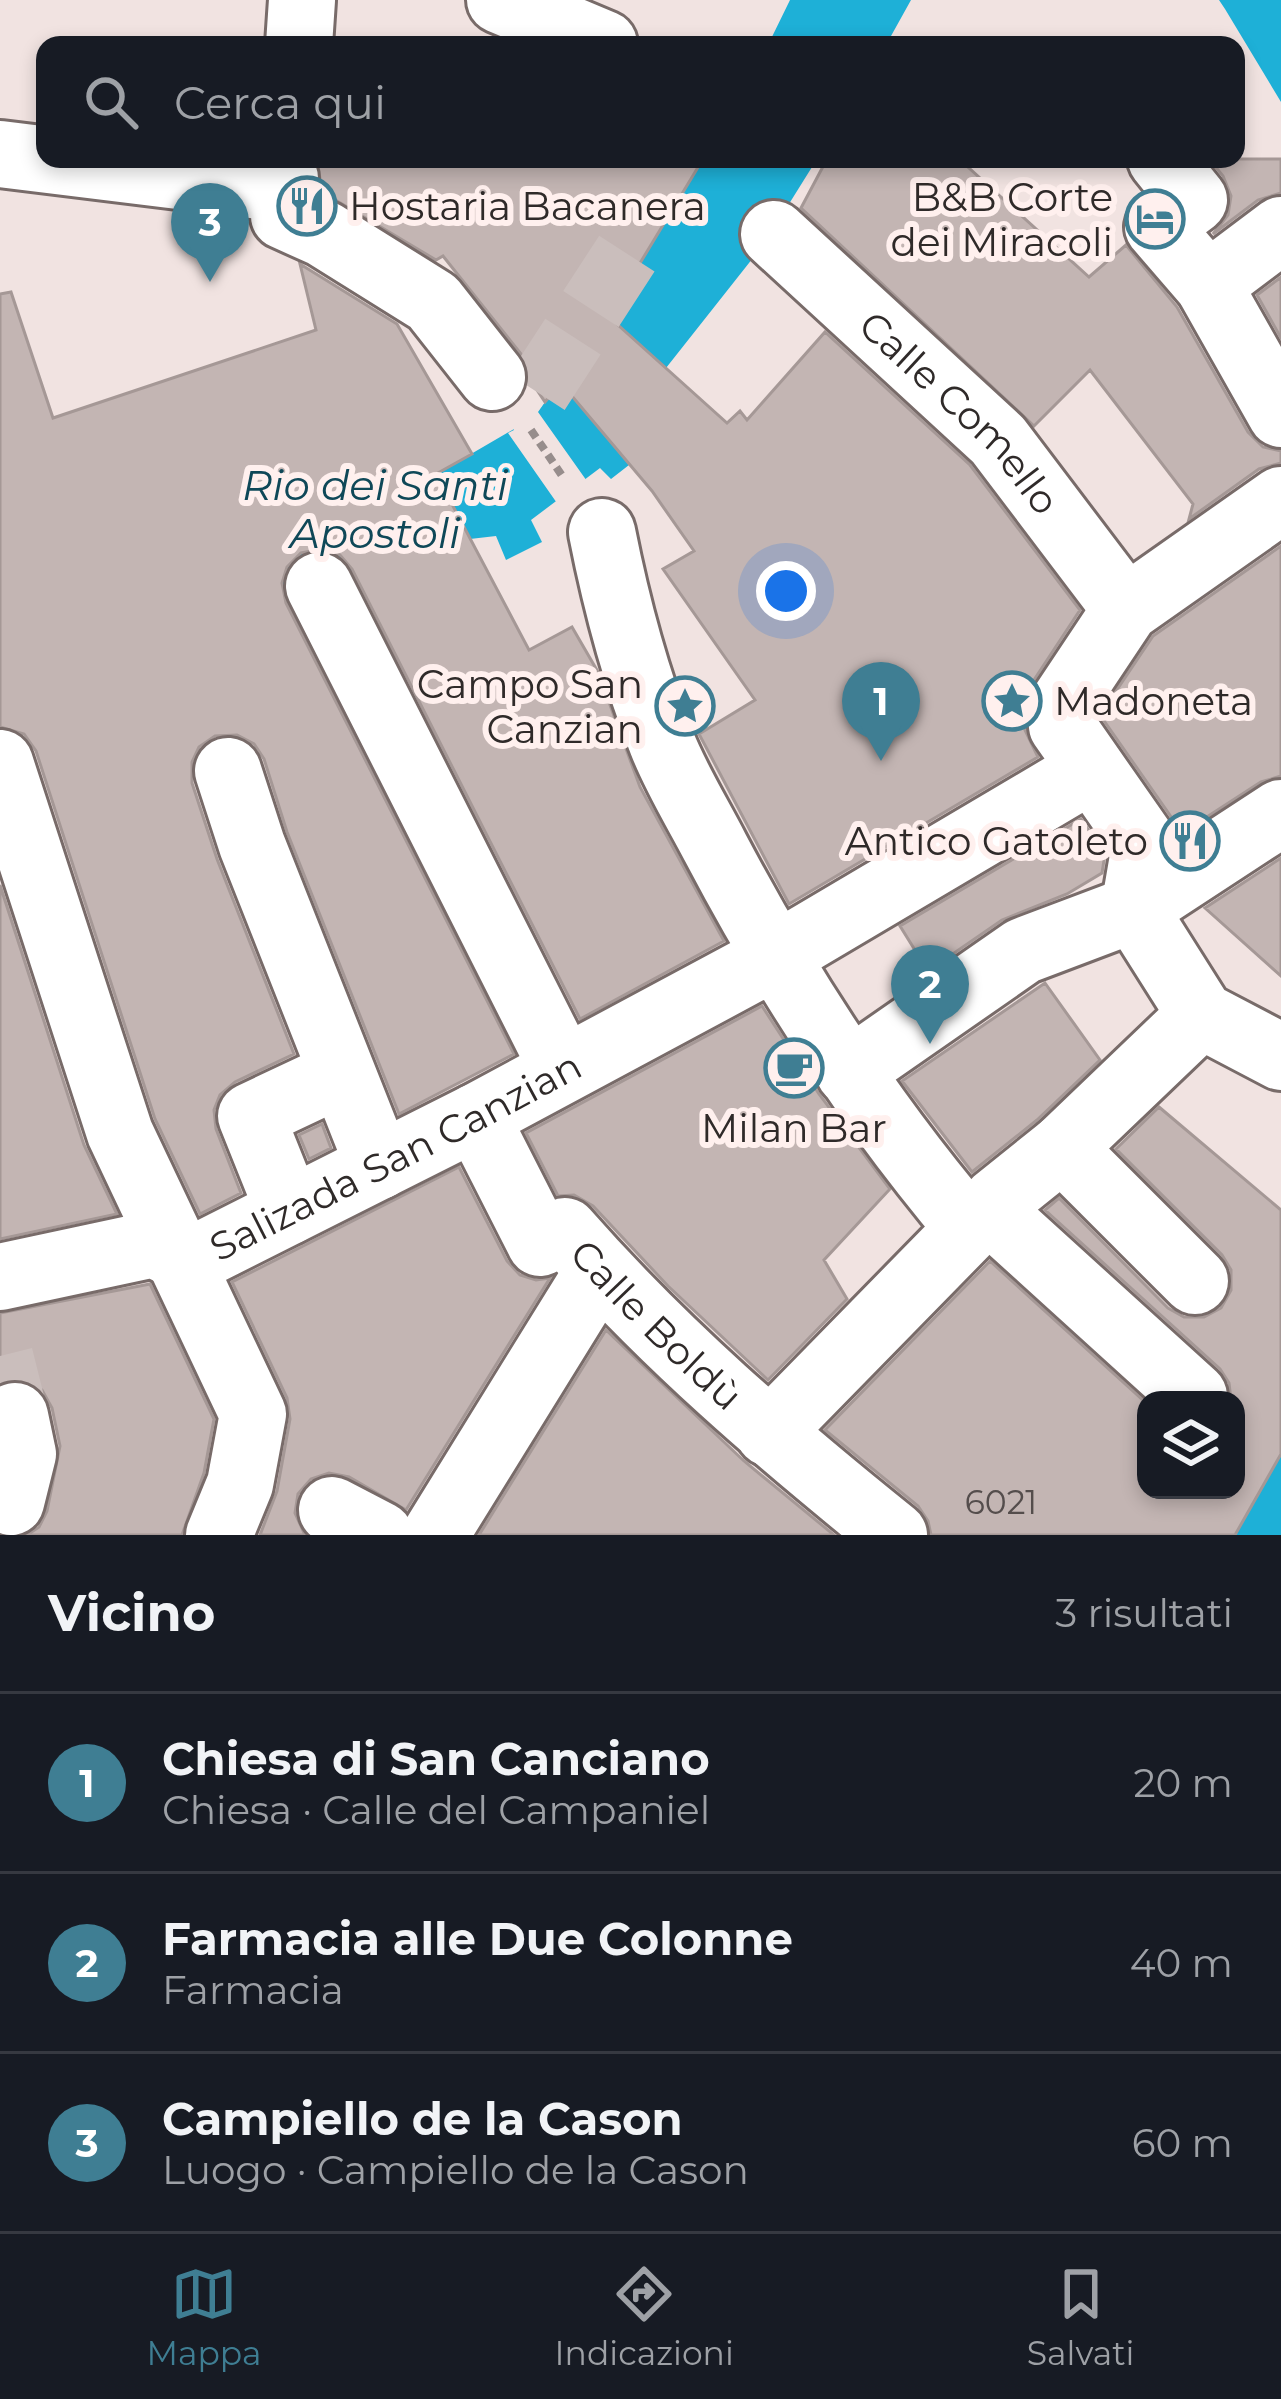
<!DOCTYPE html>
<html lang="it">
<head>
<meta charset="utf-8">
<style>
	:root { --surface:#171b24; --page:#242831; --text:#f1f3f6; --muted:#9ea1a6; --line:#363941; --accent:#3f7e93 }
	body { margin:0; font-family:Montserrat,sans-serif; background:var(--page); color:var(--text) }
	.controls { position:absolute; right:36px; bottom:36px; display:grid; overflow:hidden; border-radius:24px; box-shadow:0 6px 18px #0003 }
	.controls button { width:108px; height:108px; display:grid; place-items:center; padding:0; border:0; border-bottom:3px solid var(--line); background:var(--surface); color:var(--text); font:60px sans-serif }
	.you { position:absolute; left:786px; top:591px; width:42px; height:42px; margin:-30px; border:9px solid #fff; border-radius:50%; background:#1a73e8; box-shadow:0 0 0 18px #1a73e833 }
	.badge { display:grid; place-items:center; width:78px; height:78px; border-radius:50%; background:var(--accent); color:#fff; font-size:39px; font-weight:700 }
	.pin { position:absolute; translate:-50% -99px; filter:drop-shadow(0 3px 6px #0008) }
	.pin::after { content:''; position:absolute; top:63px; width:42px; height:36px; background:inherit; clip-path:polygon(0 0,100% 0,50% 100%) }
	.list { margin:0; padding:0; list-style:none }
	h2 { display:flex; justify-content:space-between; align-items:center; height:156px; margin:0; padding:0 48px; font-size:51px }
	h2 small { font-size:39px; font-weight:400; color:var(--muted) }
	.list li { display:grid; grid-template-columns:78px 1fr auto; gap:36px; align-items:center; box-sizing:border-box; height:180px; padding:0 48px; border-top:3px solid var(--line) }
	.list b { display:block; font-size:45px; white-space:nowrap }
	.list p { margin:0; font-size:39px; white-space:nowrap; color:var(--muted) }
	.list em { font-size:39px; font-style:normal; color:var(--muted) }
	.icon { flex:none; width:66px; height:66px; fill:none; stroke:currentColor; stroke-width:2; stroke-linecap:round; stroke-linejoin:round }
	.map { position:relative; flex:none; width:1281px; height:1535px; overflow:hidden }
	.search { position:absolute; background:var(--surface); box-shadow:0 6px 18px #0003; left:36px; right:36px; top:36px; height:132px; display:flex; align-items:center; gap:30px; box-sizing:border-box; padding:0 42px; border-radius:24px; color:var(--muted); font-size:45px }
	.sheet { height:696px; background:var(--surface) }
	nav { display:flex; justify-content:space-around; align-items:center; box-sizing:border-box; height:168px; border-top:3px solid var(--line); background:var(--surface); font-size:33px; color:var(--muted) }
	nav a { display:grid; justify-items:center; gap:6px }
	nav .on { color:var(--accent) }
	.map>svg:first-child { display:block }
</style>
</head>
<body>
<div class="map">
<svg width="1281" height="1535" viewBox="0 0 1281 1535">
	<rect width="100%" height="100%" fill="#f1e3e1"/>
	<path fill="#1eb0d7" d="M 790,0 L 911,0 L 886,45 L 768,45 Z
		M 1219,0 L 1281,0 L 1281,102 L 1225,9 Z
		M 703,159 L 817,159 L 764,244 L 666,368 L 612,444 L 629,465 L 611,479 L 600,468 L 531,520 L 542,542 L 506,560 L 496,536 L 470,539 L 174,618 L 423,482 L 514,429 L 538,411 L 611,311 Z
		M 1281,1454 L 1281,1535 L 1235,1535 Z"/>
	<path fill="#f1e3e1" d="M 541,397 L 545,402 L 538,412 L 589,484 L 559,506 L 508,433 L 514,430 L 511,424 Z"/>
	<path fill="#c3b5b3" stroke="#a59896" stroke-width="3" d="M 317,159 L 703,159 L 608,316 L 727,423 L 740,411 L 747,420 L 825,332 L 970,465 L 1080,610 L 1028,689 L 1023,711 L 1025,730 L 1038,757 L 789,904 L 699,734 L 755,700 L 663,569 L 694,551 L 652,491 L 561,383 L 545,402 L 529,378 L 521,354 L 443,256 L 436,260 L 322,192 Z
		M 827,159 L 959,159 L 1089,277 L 1126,245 L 1177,307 L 1248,432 L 1263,447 L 1281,451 L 1281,463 L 1259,469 L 1189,519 L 1193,504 L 1090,370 L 1034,426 L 801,208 Z
		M 1209,159 L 1281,159 L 1281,193 L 1258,200 L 1213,234 L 1228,215 L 1231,196 L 1223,176 Z
		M 300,264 L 397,324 L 472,454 L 436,474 L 529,650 L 572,627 L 598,672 L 640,787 L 724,941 L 580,1019 L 352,569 L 340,555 L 322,549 L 301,553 L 287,567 L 282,583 L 286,603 L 514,1054 L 399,1114 L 287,832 L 264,759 L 254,744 L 237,735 L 215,736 L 199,747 L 192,762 L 192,783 L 217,859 L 294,1054 L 235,1082 L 220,1095 L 214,1110 L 216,1129 L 241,1193 L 200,1214 L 155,1119 L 36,751 L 24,734 L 0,727 L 0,294 L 11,292 L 53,418 L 316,330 Z
		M 1281,277 L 1281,338 L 1257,295 Z
		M 1281,546 L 1281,776 L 1261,782 L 1179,835 L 1176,824 L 1100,715 L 1153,636 Z
		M 1081,819 L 1105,854 L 1102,873 L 1067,894 L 1002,920 L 928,971 L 900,926 Z
		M 1281,858 L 1281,976 L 1205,908 Z
		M 0,885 L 84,1145 L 117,1214 L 0,1239 Z
		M 1045,983 L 1100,1060 L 1037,1120 L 972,1172 L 902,1081 Z
		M 762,1006 L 819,1094 L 890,1189 L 824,1260 L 847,1299 L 768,1380 L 668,1286 L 593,1206 L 574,1195 L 558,1196 L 526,1133 Z
		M 1159,1107 L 1281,1210 L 1281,1454 L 1235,1535 L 931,1535 L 928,1521 L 918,1506 L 825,1430 L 990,1261 L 1146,1403 L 1146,1490 L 1236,1490 L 1236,1400 L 1231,1400 L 1229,1383 L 1220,1369 L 1045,1210 L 1059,1198 L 1168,1308 L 1184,1317 L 1204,1317 L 1221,1308 L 1231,1290 L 1231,1270 L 1222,1255 L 1116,1149 Z
		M 322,1124 L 331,1148 L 309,1159 L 299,1135 Z
		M 459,1167 L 507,1261 L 520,1275 L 536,1280 L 550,1278 L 406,1510 L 349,1477 L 329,1473 L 311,1479 L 298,1494 L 295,1513 L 305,1535 L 260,1535 L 277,1491 L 290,1419 L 287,1398 L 232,1282 Z
		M 150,1284 L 214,1419 L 204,1473 L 182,1535 L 27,1535 L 39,1527 L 47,1511 L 60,1446 L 52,1408 L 42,1390 L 26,1380 L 0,1383 L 0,1313 Z
		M 606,1330 L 744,1461 L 834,1535 L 479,1535 Z"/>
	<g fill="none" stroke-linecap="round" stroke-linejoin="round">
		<path stroke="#cabebc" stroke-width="66" stroke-dasharray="66 33" stroke-linecap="butt" d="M 537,392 L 637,238
			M 0,1356 L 15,1416"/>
		<defs>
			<g id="street">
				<path d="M 500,0 L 604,44"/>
				<path d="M 299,45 L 302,0"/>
				<path d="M 0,154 L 284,189"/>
				<path d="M 1161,159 L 1194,200 L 1158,227 L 1208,285 L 1281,414"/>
				<path d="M 285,178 L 284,216 L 324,234 L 433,302 L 492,377"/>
				<path id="s1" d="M 774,234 L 998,440 L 1126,609"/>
				<path d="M 1208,285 L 1281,230"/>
				<path d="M 1281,500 L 1126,609 L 1060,708 L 1062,726 L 1145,845 L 1134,909 L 1201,1015 L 1281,1057"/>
				<path d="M 602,532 C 616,603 635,675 662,743 C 676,779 698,814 716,849 C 787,984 870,1111 969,1228"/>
				<path d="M 319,586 L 563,1069"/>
				<path d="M 0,763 L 120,1133 L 253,1414 L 240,1484 L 219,1535"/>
				<path d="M 228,771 L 252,845 L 379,1166"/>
				<path d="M 849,1072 L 1023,951 L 1134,909 L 1281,813"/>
				<path id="s2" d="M 476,1117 L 540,1243 L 565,1231 C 664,1344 777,1441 894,1535"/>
				<path d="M 1062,1148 L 1195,1281"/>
				<path d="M 988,1209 L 1194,1396"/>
				<path d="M 289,1211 L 251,1116 L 323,1082"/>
				<path id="s3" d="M 0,1277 L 154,1244 L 180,1257 L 200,1256 L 476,1117 L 774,957 L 1090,770"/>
				<path d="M 769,1433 L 996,1201 L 1062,1148 L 1201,1015"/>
				<path d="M 11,1502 L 23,1454 L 15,1416"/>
				<path d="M 332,1510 L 380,1535"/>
				<path d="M 435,1535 L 599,1270"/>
			</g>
		</defs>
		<use href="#street" stroke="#786b69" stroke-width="72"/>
		<path stroke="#978d8c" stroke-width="8" stroke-dasharray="9 6" stroke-linecap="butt" d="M 531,430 L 563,477"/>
		<use href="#street" stroke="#fff" stroke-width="66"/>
	</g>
	<defs>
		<symbol id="restaurant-ring" viewBox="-11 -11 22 22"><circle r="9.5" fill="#fff0ee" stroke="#3f7e93" stroke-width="1.5"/><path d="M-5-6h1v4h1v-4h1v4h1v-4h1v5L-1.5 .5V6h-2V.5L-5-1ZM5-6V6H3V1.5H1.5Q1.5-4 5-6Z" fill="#3f7e93"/></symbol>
		<symbol id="hotel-ring" viewBox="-11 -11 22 22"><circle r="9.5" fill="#fff0ee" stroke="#3f7e93" stroke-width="1.5"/><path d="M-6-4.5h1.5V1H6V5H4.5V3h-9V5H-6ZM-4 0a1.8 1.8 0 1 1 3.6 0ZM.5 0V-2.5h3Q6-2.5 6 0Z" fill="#3f7e93"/></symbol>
		<symbol id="sight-ring" viewBox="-11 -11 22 22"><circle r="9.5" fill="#fff0ee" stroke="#3f7e93" stroke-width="1.5"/><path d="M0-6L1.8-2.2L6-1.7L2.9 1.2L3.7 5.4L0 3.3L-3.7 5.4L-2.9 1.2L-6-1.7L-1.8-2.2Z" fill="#3f7e93"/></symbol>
		<symbol id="cafe-ring" viewBox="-11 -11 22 22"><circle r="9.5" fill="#fff0ee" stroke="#3f7e93" stroke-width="1.5"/><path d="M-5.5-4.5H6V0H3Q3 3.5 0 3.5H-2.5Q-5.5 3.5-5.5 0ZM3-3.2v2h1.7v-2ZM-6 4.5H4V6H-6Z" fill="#3f7e93"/></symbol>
	</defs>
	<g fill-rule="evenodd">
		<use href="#restaurant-ring" x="274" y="173" width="66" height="66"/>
		<use href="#hotel-ring" x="1122" y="186" width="66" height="66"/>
		<use href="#sight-ring" x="979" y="668" width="66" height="66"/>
		<use href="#sight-ring" x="652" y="673" width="66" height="66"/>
		<use href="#restaurant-ring" x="1157" y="808" width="66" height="66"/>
		<use href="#cafe-ring" x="761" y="1035" width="66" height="66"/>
	</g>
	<g text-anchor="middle" stroke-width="12" stroke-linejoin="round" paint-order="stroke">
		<g font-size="33" fill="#544d4c">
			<text x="1001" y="1514">6021</text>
		</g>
		<g font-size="39" fill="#2f2a29" stroke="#fff0ee" text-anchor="end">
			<text x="1113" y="211">B&amp;B Corte<tspan x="1113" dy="45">dei Miracoli</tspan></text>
			<text x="349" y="220" text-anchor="start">Hostaria Bacanera</text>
			<text x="643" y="698">Campo San<tspan x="643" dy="45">Canzian</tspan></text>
			<text x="1054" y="715" text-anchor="start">Madoneta</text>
			<text x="1148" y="855">Antico Gatoleto</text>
			<text x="794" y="1142" text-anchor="middle">Milan Bar</text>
		</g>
		<g font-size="39" fill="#2f2a29" stroke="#fff0ee">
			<text dy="14" stroke="none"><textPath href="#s1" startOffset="258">Calle Comello</textPath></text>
			<text dy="14" stroke="none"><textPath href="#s3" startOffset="426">Salizada San Canzian</textPath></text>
			<text dy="14" stroke="none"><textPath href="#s2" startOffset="300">Calle Boldù</textPath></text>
		</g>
		<g font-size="42" font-style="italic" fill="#0f4858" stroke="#fff0ee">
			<text x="375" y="500">Rio dei Santi<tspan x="375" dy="48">Apostoli</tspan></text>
		</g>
	</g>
</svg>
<div class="controls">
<button><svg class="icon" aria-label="layers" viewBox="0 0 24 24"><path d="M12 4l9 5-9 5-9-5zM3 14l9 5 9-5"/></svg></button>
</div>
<div class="you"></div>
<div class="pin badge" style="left:881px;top:761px">1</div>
<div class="pin badge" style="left:930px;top:1044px">2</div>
<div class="pin badge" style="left:210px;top:282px">3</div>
<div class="search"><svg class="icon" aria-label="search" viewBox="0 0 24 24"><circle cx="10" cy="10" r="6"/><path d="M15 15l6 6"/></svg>Cerca qui</div>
</div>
<section class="sheet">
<h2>Vicino<small>3 risultati</small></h2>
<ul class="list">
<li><span class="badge">1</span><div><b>Chiesa di San Canciano</b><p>Chiesa · Calle del Campaniel</p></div><em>20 m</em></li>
<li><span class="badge">2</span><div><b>Farmacia alle Due Colonne</b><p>Farmacia</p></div><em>40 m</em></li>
<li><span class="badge">3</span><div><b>Campiello de la Cason</b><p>Luogo · Campiello de la Cason</p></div><em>60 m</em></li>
</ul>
</section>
<nav>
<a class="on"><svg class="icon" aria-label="map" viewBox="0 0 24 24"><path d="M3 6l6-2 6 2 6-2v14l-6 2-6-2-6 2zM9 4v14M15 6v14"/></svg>Mappa</a>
<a><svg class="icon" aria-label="directions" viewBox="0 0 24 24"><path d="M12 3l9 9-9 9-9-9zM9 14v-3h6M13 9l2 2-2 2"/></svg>Indicazioni</a>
<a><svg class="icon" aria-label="saved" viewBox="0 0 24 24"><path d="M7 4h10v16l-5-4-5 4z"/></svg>Salvati</a>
</nav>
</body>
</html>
